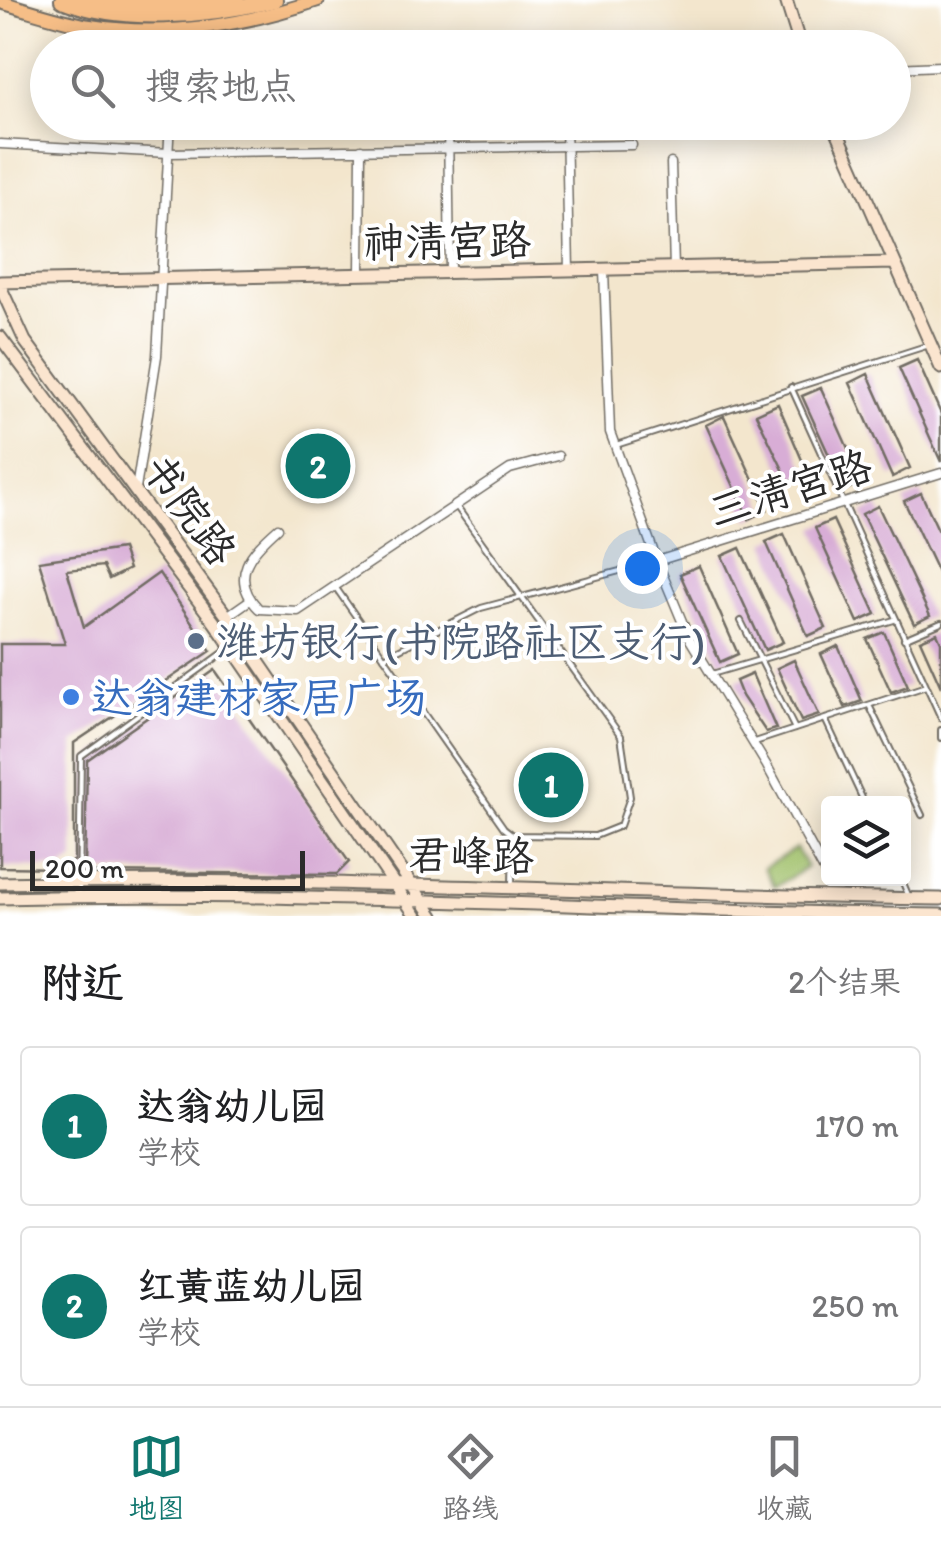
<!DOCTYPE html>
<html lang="zh">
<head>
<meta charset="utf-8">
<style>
	:root { --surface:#fff; --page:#f2f2f2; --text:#202124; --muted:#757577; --line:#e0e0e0; --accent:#0f766e }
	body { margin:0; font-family:Itim,"LXGW WenKai TC",sans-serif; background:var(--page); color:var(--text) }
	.controls { position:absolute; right:30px; bottom:30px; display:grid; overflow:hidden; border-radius:10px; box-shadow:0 5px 25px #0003 }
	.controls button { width:90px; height:90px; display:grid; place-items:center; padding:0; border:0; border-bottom:2px solid var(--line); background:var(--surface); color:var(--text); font:50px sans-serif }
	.scale { position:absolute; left:30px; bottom:25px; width:275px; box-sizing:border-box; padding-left:10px; border:5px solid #2b2b2b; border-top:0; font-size:28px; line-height:35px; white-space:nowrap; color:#2b2b2b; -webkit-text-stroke:8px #fff; paint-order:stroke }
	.you { position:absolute; left:642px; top:568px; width:35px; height:35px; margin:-25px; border:8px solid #fff; border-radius:50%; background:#1a73e8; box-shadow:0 0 0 15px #1a73e833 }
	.badge { display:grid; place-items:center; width:65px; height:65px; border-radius:50%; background:var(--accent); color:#fff; font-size:32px; font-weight:700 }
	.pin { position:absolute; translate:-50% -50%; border:5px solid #fff; box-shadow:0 2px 10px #0006 }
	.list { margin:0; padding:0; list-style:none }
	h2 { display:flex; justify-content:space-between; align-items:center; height:130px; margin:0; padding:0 40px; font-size:42px }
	h2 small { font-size:32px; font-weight:400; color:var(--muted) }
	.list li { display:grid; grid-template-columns:65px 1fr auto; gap:30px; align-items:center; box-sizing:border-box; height:160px; margin:0 20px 20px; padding:0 20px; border:2px solid var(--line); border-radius:10px }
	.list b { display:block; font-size:38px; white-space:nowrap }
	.list p { margin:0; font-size:32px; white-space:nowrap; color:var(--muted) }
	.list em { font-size:32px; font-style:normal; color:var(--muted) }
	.icon { flex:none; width:55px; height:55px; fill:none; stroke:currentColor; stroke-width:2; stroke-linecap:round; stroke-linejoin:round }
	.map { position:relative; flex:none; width:941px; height:916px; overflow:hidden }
	.search { position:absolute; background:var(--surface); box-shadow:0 5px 25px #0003; left:30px; right:30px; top:30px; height:110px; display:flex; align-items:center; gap:25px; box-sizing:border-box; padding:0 35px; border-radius:55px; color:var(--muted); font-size:38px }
	.sheet { height:490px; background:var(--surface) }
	nav { display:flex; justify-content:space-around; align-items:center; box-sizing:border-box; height:140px; border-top:2px solid var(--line); background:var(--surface); font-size:28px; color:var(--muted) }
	nav a { display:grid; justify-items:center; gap:5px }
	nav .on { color:var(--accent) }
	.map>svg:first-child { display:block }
</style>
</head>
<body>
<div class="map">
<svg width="941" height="916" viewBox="0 0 941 916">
	<rect width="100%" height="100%" fill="#fff"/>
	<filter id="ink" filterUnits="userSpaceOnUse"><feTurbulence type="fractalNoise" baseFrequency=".01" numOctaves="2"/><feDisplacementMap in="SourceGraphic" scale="20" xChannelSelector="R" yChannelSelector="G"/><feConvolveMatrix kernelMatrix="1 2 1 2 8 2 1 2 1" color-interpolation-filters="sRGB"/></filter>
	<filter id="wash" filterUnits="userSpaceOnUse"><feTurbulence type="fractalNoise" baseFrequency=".0048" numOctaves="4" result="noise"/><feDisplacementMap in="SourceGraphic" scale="40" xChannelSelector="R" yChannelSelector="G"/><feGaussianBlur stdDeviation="2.25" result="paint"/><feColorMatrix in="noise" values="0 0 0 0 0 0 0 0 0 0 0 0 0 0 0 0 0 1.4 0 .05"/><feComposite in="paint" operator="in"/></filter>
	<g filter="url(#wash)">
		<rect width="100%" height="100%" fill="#f3e6cd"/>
		<path fill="#9fbf68" stroke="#65754a" stroke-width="2.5" d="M 796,848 L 807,867 L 775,887 L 764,868 Z"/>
		<g id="blocks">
			<path fill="#d8add6" d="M 917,360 L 941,414 L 941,462 L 899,368 Z
				M 868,374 L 910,468 L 892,477 L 850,383 Z
				M 821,388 L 863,482 L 845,490 L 802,396 Z
				M 778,404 L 808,474 L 789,482 L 756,414 Z
				M 724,416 L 767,510 L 749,519 L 706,425 Z
				M 921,493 L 941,536 L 941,579 L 904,501 Z
				M 878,506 L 930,616 L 914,624 L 862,514 Z
				M 833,520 L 876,614 L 858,622 L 815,528 Z
				M 784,534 L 826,628 L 808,636 L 766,542 Z
				M 740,548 L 783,642 L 765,650 L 722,556 Z
				M 122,549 L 129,569 L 109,579 L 103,566 L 67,570 L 84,627 L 159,573 L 211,651 L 74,743 L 74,860 L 61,868 L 0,867 L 0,644 L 65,644 L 39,561 Z
				M 699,566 L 738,654 L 720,662 L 680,574 Z
				M 884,632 L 908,686 L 891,692 L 867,639 Z
				M 937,633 L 941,642 L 941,687 L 920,640 Z
				M 838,646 L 862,701 L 845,707 L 821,654 Z
				M 794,660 L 819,715 L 801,721 L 777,668 Z
				M 215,670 L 349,862 L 337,874 L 85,872 L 87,760 Z
				M 752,674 L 776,729 L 766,732 L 742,696 L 736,681 Z"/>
		</g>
	</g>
	<g filter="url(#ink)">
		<use href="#blocks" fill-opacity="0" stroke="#716c64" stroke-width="2.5"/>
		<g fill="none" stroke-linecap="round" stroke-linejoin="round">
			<defs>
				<path id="lane" d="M 791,387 L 941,718
					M 616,445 L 926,346
					M 456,506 L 621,736 L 630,797 L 620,826 L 595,836 L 513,835
					M 336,588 L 504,828 L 513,835 L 512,885
					M 741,621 L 795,729
					M 904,639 L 941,623
					M 384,657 L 481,608 L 657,561
					M 712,674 L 894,620
					M 869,705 L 922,815
					M 825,719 L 865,804
					M 941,730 L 941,738
					M 755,742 L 926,686
					M 901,878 L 909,897
					M 79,896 L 81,756 L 227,650"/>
				<path id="street" d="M 172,48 L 173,30
					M 894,68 L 941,66
					M 448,122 L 450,273
					M 566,122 L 569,271
					M 0,144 L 169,153 L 632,145
					M 671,163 L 674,269
					M 604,270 L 610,432 L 657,561 L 689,638 L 767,766 L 828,878
					M 360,275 L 361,149
					M 136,489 L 157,356 L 170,122
					M 278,528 C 252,551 227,576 259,609 L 298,611 L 510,469 L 558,456
					M 657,561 L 941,473
					M 227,616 L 250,600"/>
				<path id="secondary" d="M 786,0 L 801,48
					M 833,122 L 941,368
					M 0,282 L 894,263
					M 0,286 L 25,341 L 227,616 L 433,916
					M 0,337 L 215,623 L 416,916
					M 0,883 C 313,875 628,895 941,899
					M 0,898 C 314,890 627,911 941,915"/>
				<path id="primary" d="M 77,0 L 176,8 L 238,0
					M 0,2 C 29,10 60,21 90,26 C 167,38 245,25 318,0"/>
				<path id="highway" d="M 62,0 C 126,25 210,16 275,0
					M 115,0 L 193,0"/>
			</defs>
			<use href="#lane" stroke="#716c64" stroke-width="8"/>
			<use href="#street" stroke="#716c64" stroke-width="11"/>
			<use href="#secondary" stroke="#716c64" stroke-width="15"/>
			<use href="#primary" stroke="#716c64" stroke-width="16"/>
			<use href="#highway" stroke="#716c64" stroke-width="18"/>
			<use href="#lane" stroke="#fff" stroke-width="4"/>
			<use href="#street" stroke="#fff" stroke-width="8"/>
			<use href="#secondary" stroke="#fbe5cf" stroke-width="11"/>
			<use href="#primary" stroke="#f6be87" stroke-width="12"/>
			<use href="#highway" stroke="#f6be87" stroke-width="14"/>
		</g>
	</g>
	<circle fill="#5c6f8a" stroke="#fff" stroke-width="4" cx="196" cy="641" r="10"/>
	<circle fill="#3f7fe0" stroke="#fff" stroke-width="4" cx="71" cy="697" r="10"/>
	<g text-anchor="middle" stroke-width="8" stroke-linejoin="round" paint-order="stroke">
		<g font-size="42" fill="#2b2b2b" stroke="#fff">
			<text transform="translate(447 241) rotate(-1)" y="15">神清宫路</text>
			<text transform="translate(790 488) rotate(-17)" y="15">三清宫路</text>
			<text transform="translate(190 509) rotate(54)" y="15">书院路</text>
			<text transform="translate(471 855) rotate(1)" y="15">君峰路</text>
		</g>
		<g font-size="42" fill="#4e5e75" stroke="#fff" text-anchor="start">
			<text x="216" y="656">潍坊银行(书院路社区支行)</text>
		</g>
		<g font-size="42" fill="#366cbe" stroke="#fff" text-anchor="start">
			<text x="91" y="712">达翁建材家居广场</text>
		</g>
	</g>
</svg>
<div class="controls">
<button><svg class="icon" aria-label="layers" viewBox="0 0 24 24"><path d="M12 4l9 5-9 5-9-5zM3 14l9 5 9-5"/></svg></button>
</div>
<div class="scale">200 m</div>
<div class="you"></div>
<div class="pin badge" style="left:551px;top:785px">1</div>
<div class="pin badge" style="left:318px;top:466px">2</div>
<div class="search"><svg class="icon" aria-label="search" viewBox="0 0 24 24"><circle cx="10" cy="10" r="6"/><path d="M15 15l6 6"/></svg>搜索地点</div>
</div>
<section class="sheet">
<h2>附近<small>2个结果</small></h2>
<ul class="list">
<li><span class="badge">1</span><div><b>达翁幼儿园</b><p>学校</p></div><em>170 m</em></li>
<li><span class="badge">2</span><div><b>红黄蓝幼儿园</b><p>学校</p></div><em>250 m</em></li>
</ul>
</section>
<nav>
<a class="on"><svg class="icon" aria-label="map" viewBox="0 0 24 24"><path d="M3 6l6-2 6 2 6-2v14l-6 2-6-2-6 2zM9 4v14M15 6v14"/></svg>地图</a>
<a><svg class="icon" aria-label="directions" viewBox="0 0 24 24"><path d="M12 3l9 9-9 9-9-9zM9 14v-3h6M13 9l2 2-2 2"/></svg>路线</a>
<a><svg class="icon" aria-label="saved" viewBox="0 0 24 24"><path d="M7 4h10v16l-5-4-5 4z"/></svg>收藏</a>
</nav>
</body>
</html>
